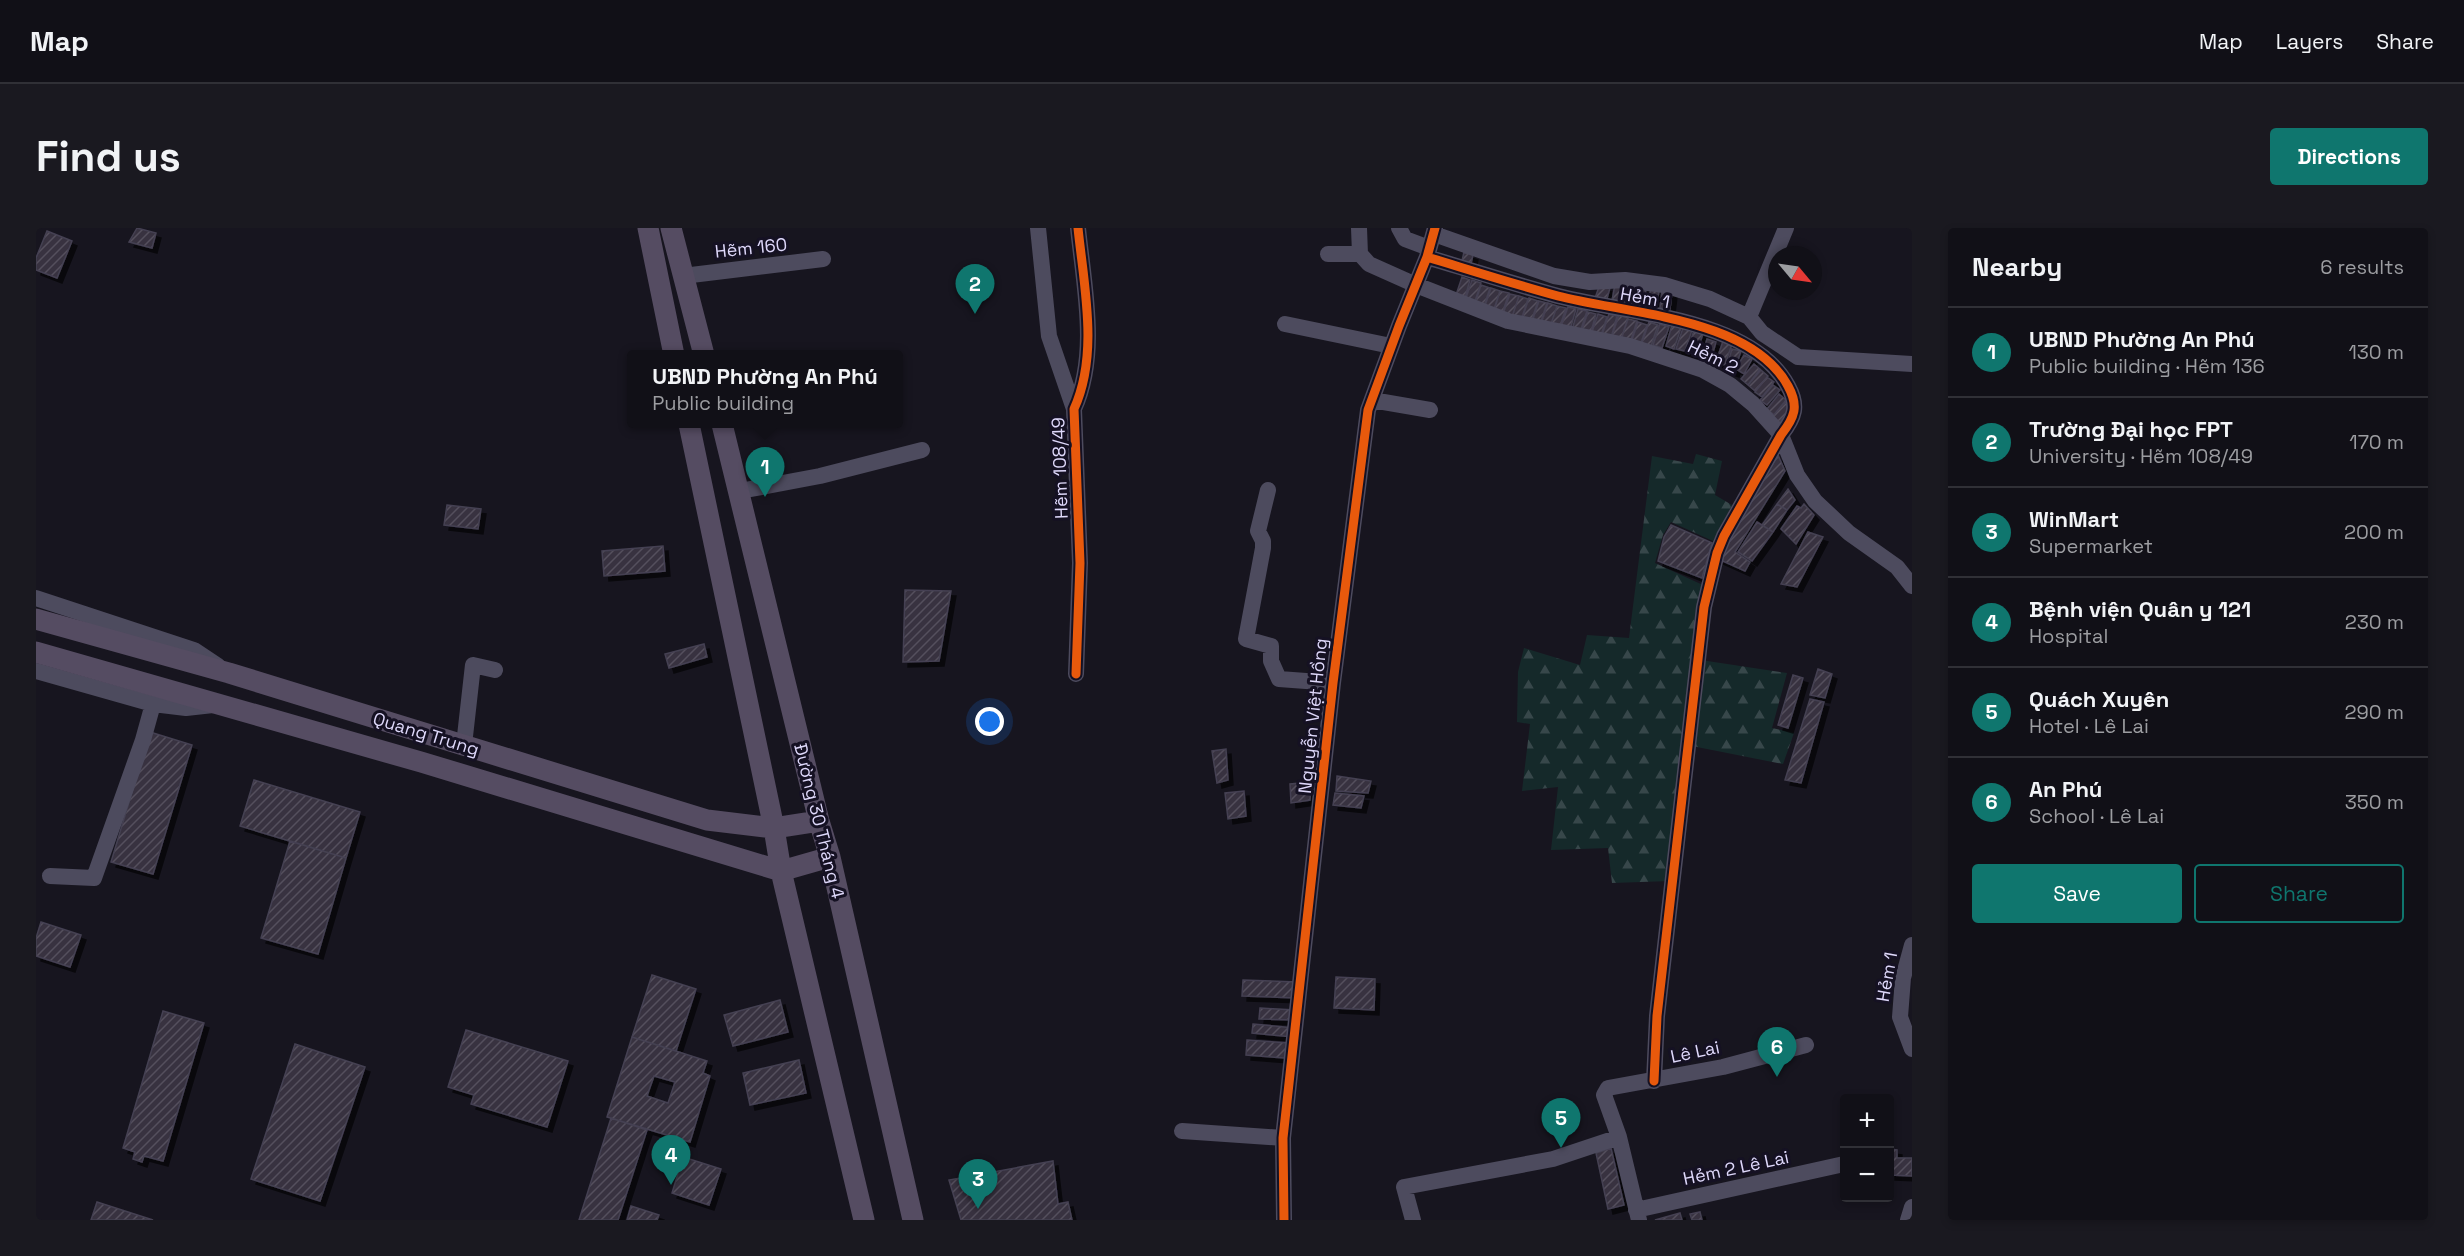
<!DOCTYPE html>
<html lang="en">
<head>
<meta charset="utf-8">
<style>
	:root { --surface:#111017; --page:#1a1920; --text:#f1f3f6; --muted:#9c9da1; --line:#303036; --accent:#0f766e }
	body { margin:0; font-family:"Space Grotesk",sans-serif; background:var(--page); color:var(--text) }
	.controls { position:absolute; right:18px; bottom:18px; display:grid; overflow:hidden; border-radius:6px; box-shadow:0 3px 9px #0003 }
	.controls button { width:54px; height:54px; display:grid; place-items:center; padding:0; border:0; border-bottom:2px solid var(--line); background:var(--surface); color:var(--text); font:30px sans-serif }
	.compass { position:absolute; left:1732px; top:18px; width:54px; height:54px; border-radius:50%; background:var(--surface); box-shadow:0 3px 9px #0003; rotate:119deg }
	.you { position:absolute; left:954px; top:494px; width:21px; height:21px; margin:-15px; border:4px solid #fff; border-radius:50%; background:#1a73e8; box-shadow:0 0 0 9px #1a73e833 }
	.badge { display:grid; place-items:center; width:39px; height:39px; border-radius:50%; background:var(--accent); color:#fff; font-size:20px; font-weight:700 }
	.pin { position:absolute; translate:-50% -50px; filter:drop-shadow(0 2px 3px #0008) }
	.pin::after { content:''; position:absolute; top:32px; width:21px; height:18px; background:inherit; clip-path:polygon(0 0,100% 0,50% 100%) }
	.popup { position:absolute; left:591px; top:122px; width:276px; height:78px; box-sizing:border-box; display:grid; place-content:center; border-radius:6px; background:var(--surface); filter:drop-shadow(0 2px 4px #0005); font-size:20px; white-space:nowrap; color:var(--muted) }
	.popup b { font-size:22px; color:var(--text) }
	.popup::after { content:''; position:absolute; left:50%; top:100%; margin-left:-12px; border:12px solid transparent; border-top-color:var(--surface) }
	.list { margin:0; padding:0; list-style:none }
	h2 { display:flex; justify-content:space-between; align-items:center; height:78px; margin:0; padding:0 24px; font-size:26px }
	h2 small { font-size:20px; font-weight:400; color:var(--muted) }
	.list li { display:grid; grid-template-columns:39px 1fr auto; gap:18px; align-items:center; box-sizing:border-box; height:90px; padding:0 24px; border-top:2px solid var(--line) }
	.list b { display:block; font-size:22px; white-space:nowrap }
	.list p { margin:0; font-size:20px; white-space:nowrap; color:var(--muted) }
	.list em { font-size:20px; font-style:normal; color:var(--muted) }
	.actions { display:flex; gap:12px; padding:18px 24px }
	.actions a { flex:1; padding:14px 0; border:2px solid var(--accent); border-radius:6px; text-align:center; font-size:21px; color:var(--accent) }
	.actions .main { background:var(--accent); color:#fff }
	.map { position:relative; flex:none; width:1876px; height:992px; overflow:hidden; border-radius:6px }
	header { display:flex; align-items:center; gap:36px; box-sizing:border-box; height:84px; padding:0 30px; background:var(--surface); border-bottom:2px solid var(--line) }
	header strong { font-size:28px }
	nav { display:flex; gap:33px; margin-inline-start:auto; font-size:21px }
	.intro { display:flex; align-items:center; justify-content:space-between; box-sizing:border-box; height:144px; padding:0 36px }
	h1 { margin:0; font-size:42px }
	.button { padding:15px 27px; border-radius:6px; background:var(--accent); color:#fff; font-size:21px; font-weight:700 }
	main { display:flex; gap:36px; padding:0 36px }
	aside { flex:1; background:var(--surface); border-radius:6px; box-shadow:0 3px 9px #0003 }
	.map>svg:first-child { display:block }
</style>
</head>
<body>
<header>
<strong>Map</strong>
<nav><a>Map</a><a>Layers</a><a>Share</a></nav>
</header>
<div class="intro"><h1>Find us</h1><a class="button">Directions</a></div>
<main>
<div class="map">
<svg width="1876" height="992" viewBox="0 0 1876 992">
	<defs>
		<pattern id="forest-firs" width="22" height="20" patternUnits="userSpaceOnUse" patternTransform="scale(1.5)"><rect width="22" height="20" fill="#15292a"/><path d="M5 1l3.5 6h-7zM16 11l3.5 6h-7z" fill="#37474a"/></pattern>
		<pattern id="building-hatch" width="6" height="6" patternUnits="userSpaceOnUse" patternTransform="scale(1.5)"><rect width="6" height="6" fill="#373341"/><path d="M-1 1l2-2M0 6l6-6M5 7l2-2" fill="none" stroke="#54505d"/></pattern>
		<filter id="shadow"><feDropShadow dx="5" dy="5" stdDeviation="0" flood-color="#0009"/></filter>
	</defs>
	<rect width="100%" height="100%" fill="#17151f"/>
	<path fill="url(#forest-firs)" d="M 1660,226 L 1686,233 L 1679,267 L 1696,277 L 1677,313 L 1635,294 L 1627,307 L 1619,335 L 1669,358 L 1658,431 L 1751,445 L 1736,500 L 1758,505 L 1747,536 L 1656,518 L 1634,653 L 1576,655 L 1572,620 L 1515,622 L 1522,559 L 1486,563 L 1494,496 L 1481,494 L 1482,444 L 1488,420 L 1544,437 L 1551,407 L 1593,410 L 1616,228 L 1657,236 Z"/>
	<path fill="url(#building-hatch)" stroke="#454152" stroke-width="1.5" fill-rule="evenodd" filter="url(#shadow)" d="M 101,0 L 120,5 L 116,20 L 93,14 Z
		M 11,3 L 36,13 L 21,50 L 0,42 L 0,30 Z
		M 1428,24 L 1437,27 L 1434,40 L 1425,37 Z
		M 1426,49 L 1434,52 L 1428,73 L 1419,70 Z
		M 1436,52 L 1445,55 L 1438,76 L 1429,73 Z
		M 1564,56 L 1574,60 L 1570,74 L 1559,70 Z
		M 1579,56 L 1589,58 L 1586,75 L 1576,73 Z
		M 1445,57 L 1454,60 L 1447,81 L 1438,79 Z
		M 1590,58 L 1599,59 L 1597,76 L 1587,75 Z
		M 1600,59 L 1610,61 L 1608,78 L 1598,77 Z
		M 1455,60 L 1464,63 L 1457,84 L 1448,81 Z
		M 1615,61 L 1623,64 L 1619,80 L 1610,77 Z
		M 1464,63 L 1473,65 L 1466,86 L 1458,83 Z
		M 1626,63 L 1636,64 L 1634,81 L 1624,80 Z
		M 1474,66 L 1483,68 L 1476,89 L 1467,86 Z
		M 1483,68 L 1492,71 L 1485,92 L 1476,89 Z
		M 1493,70 L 1502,73 L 1495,94 L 1486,91 Z
		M 1503,73 L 1511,75 L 1504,96 L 1496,94 Z
		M 1512,75 L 1521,78 L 1514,99 L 1505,96 Z
		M 1521,78 L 1530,80 L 1523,101 L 1514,99 Z
		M 1532,79 L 1540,81 L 1534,102 L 1525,99 Z
		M 1542,81 L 1551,83 L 1544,104 L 1536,102 Z
		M 1552,84 L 1560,86 L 1554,107 L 1545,105 Z
		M 1562,86 L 1571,89 L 1564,110 L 1555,107 Z
		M 1573,86 L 1581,88 L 1575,110 L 1566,107 Z
		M 1583,87 L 1592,90 L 1585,111 L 1576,108 Z
		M 1592,91 L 1601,93 L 1594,115 L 1585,112 Z
		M 1602,94 L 1611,97 L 1604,118 L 1595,115 Z
		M 1613,94 L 1622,97 L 1615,118 L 1606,115 Z
		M 1624,96 L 1633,99 L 1626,120 L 1617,117 Z
		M 1636,97 L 1645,100 L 1638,121 L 1630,118 Z
		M 1647,100 L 1656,102 L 1649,123 L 1640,121 Z
		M 1658,102 L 1667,106 L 1660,126 L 1651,124 Z
		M 1671,111 L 1680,114 L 1674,135 L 1665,132 Z
		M 1687,113 L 1696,116 L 1689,137 L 1680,134 Z
		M 1696,121 L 1705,123 L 1698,144 L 1690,141 Z
		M 1708,127 L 1716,131 L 1708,146 L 1700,141 Z
		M 1718,136 L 1724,141 L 1712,157 L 1705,151 Z
		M 1725,142 L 1732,148 L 1719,163 L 1712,157 Z
		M 1731,149 L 1738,154 L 1726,169 L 1719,164 Z
		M 1737,157 L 1744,162 L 1731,177 L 1724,172 Z
		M 1743,166 L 1750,172 L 1738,187 L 1731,181 Z
		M 1749,174 L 1756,180 L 1743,195 L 1736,189 Z
		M 1742,227 L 1749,243 L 1699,324 L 1714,334 L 1709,343 L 1682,331 Z
		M 1752,261 L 1759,272 L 1751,282 L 1741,276 Z
		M 1741,276 L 1751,282 L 1737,304 L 1726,297 Z
		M 1768,276 L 1778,287 L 1760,316 L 1745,301 L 1761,278 L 1765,280 Z
		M 411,277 L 445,281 L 442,301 L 408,297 Z
		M 1721,294 L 1737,304 L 1716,333 L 1702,324 Z
		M 1635,297 L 1676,315 L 1666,350 L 1622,333 L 1628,309 Z
		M 1772,304 L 1787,309 L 1761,359 L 1745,356 Z
		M 627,318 L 629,343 L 568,348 L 566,323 Z
		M 869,362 L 915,363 L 903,433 L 867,434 Z
		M 668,416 L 671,429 L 633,440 L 629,426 Z
		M 1782,441 L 1796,446 L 1789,470 L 1774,467 Z
		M 1757,447 L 1767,450 L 1752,500 L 1742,497 Z
		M 1774,471 L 1788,474 L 1765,555 L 1749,552 Z
		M 114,504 L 156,517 L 117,646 L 75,634 Z
		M 1190,521 L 1192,552 L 1181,555 L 1176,523 Z
		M 1301,548 L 1335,553 L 1332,565 L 1300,563 Z
		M 218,552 L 324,584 L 310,630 L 204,598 Z
		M 1275,554 L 1274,572 L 1255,575 L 1254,556 Z
		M 1208,563 L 1210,588 L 1192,591 L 1189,565 Z
		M 1299,565 L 1328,568 L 1325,580 L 1297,577 Z
		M 254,613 L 310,630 L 282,726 L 225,710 Z
		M 5,694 L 45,707 L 34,739 L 0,728 L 0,710 Z
		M 616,747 L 660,761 L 640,823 L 596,809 Z
		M 1300,749 L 1339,751 L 1338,782 L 1298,780 Z
		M 1207,752 L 1261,754 L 1260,770 L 1206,768 Z
		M 744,772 L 752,804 L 697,818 L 688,787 Z
		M 1224,780 L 1259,782 L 1259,792 L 1223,791 Z
		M 127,783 L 168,795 L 127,933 L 108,928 L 106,934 L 97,931 L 99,924 L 87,920 Z
		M 1217,796 L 1258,800 L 1257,809 L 1216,805 Z
		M 430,802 L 532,833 L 511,899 L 435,876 L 438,867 L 412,859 Z
		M 596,809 L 671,833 L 667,845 L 674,848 L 654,914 L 571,889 ZM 618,848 L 639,854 L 632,875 L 611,868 Z
		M 1211,812 L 1253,815 L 1249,830 L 1210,827 Z
		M 259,816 L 329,839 L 284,973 L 215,951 Z
		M 763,832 L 770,865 L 714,877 L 707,845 Z
		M 575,890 L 611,902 L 582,992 L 543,992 Z
		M 1575,920 L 1588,977 L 1572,981 L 1560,925 Z
		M 1854,921 L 1861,922 L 1861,930 L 1876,930 L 1876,948 L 1854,947 Z
		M 647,929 L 685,941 L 673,977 L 636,965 Z
		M 1017,933 L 1022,976 L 1032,974 L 1036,992 L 925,992 L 913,952 Z
		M 61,974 L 117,992 L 55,992 Z
		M 595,978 L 623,987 L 621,992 L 591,992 Z
		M 1664,984 L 1666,992 L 1656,992 L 1654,986 Z
		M 1644,985 L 1646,992 L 1619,992 Z"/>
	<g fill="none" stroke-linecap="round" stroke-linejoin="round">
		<path stroke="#4d4b5e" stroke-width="16" d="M 1002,0 L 1013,108 L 1038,181
			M 1323,0 L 1324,26 L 1333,36 L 1380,57 L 1472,93 L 1594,118 L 1667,142 L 1694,157 L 1717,176 L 1745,207 L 1761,247 L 1779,273 L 1813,305 L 1861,339 L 1876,358
			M 1363,0 L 1369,11 L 1393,20
			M 1398,6 L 1518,48 L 1554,54 L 1589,52 L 1628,57 L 1674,71 L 1713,89 L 1726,105 L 1762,129 L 1876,136
			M 1292,26 L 1324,26
			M 1391,29 C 1434,42 1478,56 1522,68 C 1591,86 1715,89 1752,158 C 1763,178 1759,189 1745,207 L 1688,308 L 1681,325 L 1668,379 L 1621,788 L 1618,853
			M 647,48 L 787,31
			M 1713,89 L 1750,0
			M 1249,96 L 1355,118
			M 1336,172 L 1394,182
			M 1232,262 L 1222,303 L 1227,313 L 1227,320 L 1210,411 L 1235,418 L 1235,433 L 1243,451 L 1297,455
			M 704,263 L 784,248 L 886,222
			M 0,370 L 158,422 L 182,438
			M 0,443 L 117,476 L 150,480 L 177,477
			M 1040,446 L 1044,335 L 1038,181 C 1063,126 1048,59 1042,0
			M 428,517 L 437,437 L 459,442
			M 14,648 L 58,650 L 107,512 L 117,476
			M 1876,717 L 1867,750 L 1864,789 L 1876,821
			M 1146,903 L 1247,910
			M 1600,982 L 1808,936
			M 1248,992 L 1247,910 L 1297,455 L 1332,182 L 1363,98 L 1391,29 L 1399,0
			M 1377,992 L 1368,959 L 1517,931 L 1583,909
			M 1603,992 L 1583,909 L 1568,867 L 1572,860 L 1687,839 L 1770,817
			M 1872,992 L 1876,979"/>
		<path stroke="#554c62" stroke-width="21" d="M 612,0 L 638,127
			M 635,0 L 668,127
			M 653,196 L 738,600 L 745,643 L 828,992
			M 686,196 L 783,593 L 794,629 L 877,992
			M 0,391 L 193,445 L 671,592 L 738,600 L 783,593
			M 0,424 L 385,534 L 745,643 L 794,629"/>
		<defs>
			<path id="cycleway" d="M 1391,29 C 1434,42 1478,56 1522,68 C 1591,86 1715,89 1752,158 C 1763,178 1759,189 1745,207 L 1688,308 L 1681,325 L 1668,379 L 1621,788 L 1618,853
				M 1040,446 L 1044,335 L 1038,181 C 1063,126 1048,59 1042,0
				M 1248,992 L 1247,910 L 1297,455 L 1332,182 L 1363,98 L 1391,29 L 1399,0"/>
		</defs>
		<use href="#cycleway" stroke="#151123" stroke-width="13"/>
		<use href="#cycleway" stroke="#e8590c" stroke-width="9"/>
	</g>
	<g text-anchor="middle" stroke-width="6" stroke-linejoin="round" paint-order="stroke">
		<g font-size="18" fill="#ded8fa" stroke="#151123">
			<text transform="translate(715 20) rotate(-6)" y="6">Hẽm 160</text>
			<text transform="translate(1609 70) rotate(10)" y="6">Hẻm 1</text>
			<text transform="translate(1677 129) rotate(26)" y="6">Hẻm 2</text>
			<text transform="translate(1024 240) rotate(-92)" y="6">Hẽm 108/49</text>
			<text transform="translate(1277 488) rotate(-84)" y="6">Nguyễn Việt Hồng</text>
			<text transform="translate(390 506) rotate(17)" y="6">Quang Trung</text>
			<text transform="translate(783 593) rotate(76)" y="6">Đường 30 Tháng 4</text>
			<text transform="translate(1851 749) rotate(-80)" y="6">Hẻm 1</text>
			<text transform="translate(1659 824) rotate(-12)" y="6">Lê Lai</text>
			<text transform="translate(1700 940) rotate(-12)" y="6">Hẻm 2 Lê Lai</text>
		</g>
	</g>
</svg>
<div class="controls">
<button>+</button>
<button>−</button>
</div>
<svg class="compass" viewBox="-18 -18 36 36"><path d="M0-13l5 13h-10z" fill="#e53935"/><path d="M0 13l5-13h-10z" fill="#9c9da1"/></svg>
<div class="you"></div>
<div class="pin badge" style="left:729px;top:269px">1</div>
<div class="popup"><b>UBND Phường An Phú</b>Public building</div>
<div class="pin badge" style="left:939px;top:86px">2</div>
<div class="pin badge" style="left:942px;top:981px">3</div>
<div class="pin badge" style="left:635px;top:957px">4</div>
<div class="pin badge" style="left:1525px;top:920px">5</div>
<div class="pin badge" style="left:1741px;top:849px">6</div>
</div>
<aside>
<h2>Nearby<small>6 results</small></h2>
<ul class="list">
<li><span class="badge">1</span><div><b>UBND Phường An Phú</b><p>Public building · Hẽm 136</p></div><em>130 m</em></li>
<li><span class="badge">2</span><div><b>Trường Đại học FPT</b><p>University · Hẽm 108/49</p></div><em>170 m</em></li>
<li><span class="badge">3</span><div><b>WinMart</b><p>Supermarket</p></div><em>200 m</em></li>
<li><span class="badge">4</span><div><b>Bệnh viện Quân y 121</b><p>Hospital</p></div><em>230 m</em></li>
<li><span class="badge">5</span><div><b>Quách Xuyên</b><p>Hotel · Lê Lai</p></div><em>290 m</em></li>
<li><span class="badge">6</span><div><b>An Phú</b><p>School · Lê Lai</p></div><em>350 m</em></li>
</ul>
<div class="actions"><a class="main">Save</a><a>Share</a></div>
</aside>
</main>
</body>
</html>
